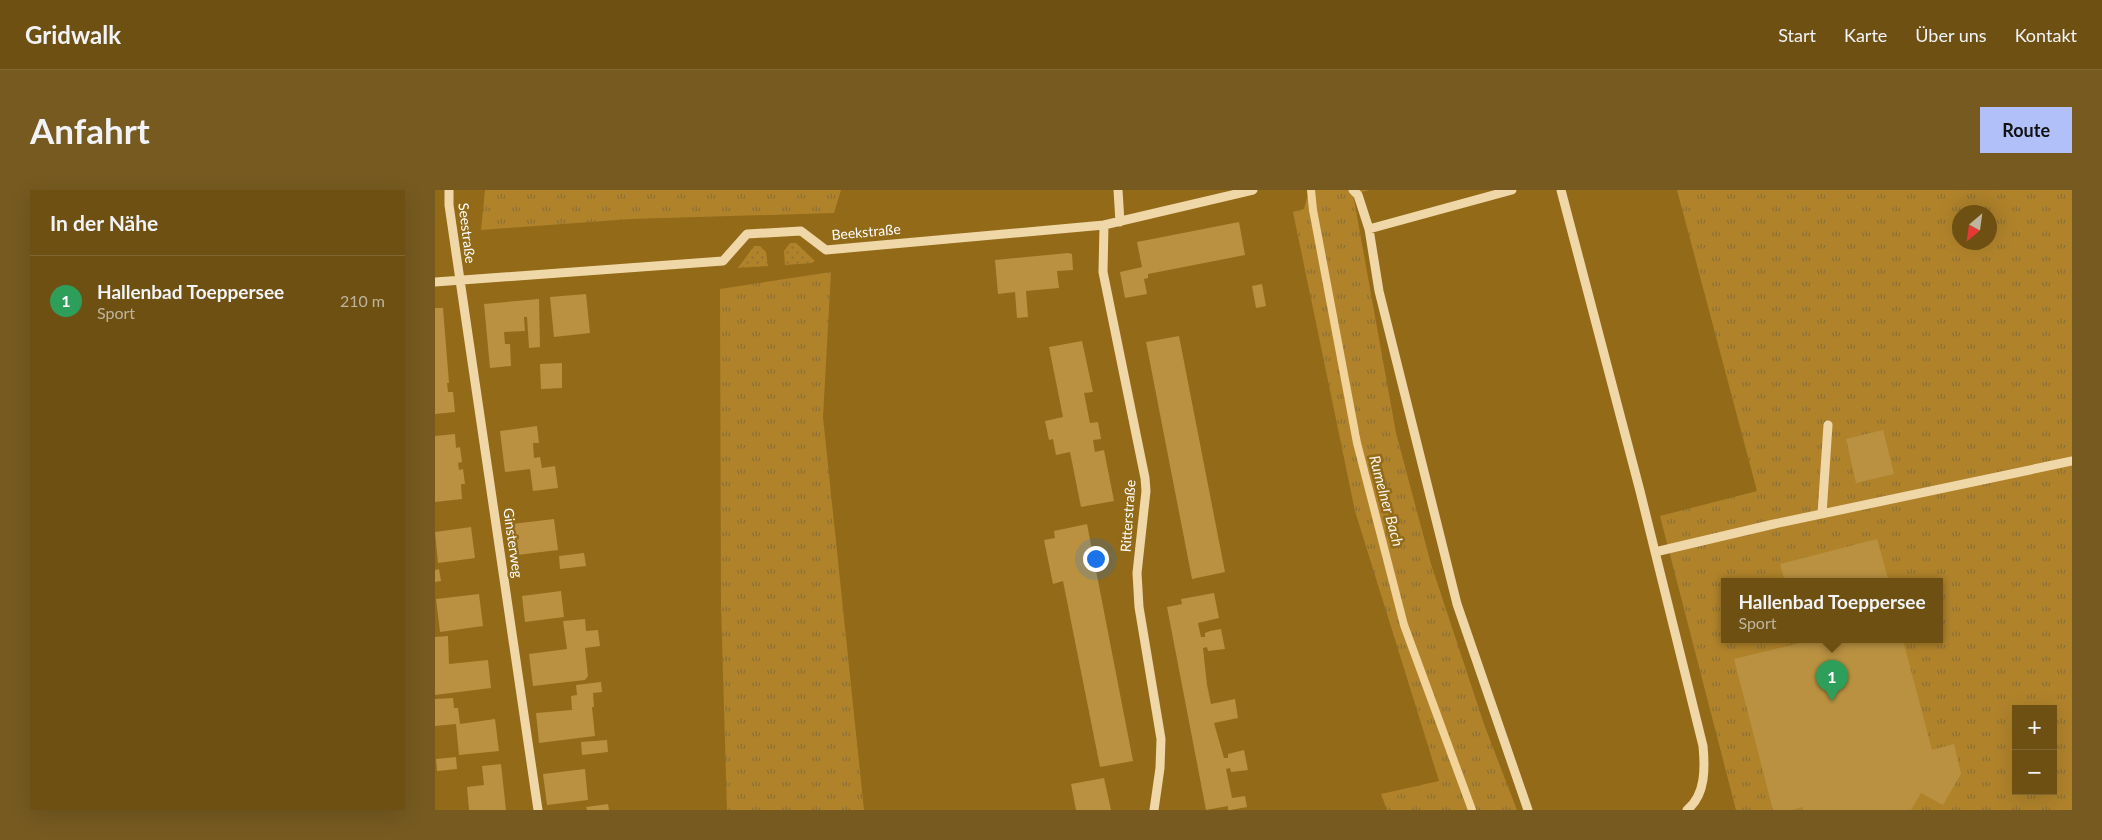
<!DOCTYPE html>
<html lang="de">
<head>
<meta charset="utf-8">
<style>
	:root { --surface:#6e5012; --page:#765a20; --text:#f1f3f6; --muted:#bfb59f; --line:#806732; --accent:#b2c0fa }
	body { margin:0; font-family:Lato,sans-serif; background:var(--page); color:var(--text) }
	.controls { position:absolute; right:15px; bottom:15px; display:grid; overflow:hidden; border-radius:0px; box-shadow:0 5px 20px #0002 }
	.controls button { width:45px; height:45px; display:grid; place-items:center; padding:0; border:0; border-bottom:1px solid var(--line); background:var(--surface); color:var(--text); font:25px sans-serif }
	.compass { position:absolute; left:1517px; top:15px; width:45px; height:45px; border-radius:50%; background:var(--surface); box-shadow:0 5px 20px #0002; rotate:209deg }
	.you { position:absolute; left:660px; top:368px; width:18px; height:18px; margin:-12px; border:4px solid #fff; border-radius:50%; background:#1a73e8; box-shadow:0 0 0 8px #1a73e833 }
	.badge { display:grid; place-items:center; width:32px; height:32px; border-radius:50%; background:var(--accent); color:#fff; font-size:16px; font-weight:700 }
	.pin { position:absolute; translate:-50% -41px; filter:drop-shadow(0 1px 2px #0008) }
	.pin::after { content:''; position:absolute; top:26px; width:18px; height:15px; background:inherit; clip-path:polygon(0 0,100% 0,50% 100%) }
	.popup { position:absolute; left:1286px; top:388px; width:222px; height:65px; box-sizing:border-box; display:grid; place-content:center; border-radius:0px; background:var(--surface); filter:drop-shadow(0 1px 4px #0005); font-size:16px; white-space:nowrap; color:var(--muted) }
	.popup b { font-size:19px; color:var(--text) }
	.popup::after { content:''; position:absolute; left:50%; top:100%; margin-left:-10px; border:10px solid transparent; border-top-color:var(--surface) }
	.list { margin:0; padding:0; list-style:none }
	h2 { display:flex; justify-content:space-between; align-items:center; height:65px; margin:0; padding:0 20px; font-size:21px }
	h2 small { font-size:16px; font-weight:400; color:var(--muted) }
	.list li { display:grid; grid-template-columns:32px 1fr auto; gap:15px; align-items:center; box-sizing:border-box; height:90px; padding:0 20px; border-top:1px solid var(--line) }
	.list b { display:block; font-size:19px; white-space:nowrap }
	.list p { margin:0; font-size:16px; white-space:nowrap; color:var(--muted) }
	.list em { font-size:16px; font-style:normal; color:var(--muted) }
	.map { position:relative; flex:none; width:1637px; height:620px; overflow:hidden; border-radius:0px }
	header { display:flex; align-items:center; gap:30px; box-sizing:border-box; height:70px; padding:0 25px; background:var(--surface); border-bottom:1px solid var(--line) }
	header strong { font-size:24px }
	nav { display:flex; gap:28px; margin-inline-start:auto; font-size:18px }
	.intro { display:flex; align-items:center; justify-content:space-between; box-sizing:border-box; height:120px; padding:0 30px }
	h1 { margin:0; font-size:35px }
	.button { padding:12px 22px; border-radius:0px; background:var(--accent); color:#111; font-size:18px; font-weight:700 }
	main { display:flex; gap:30px; padding:0 30px }
	aside { flex:1; background:var(--surface); border-radius:0px; box-shadow:0 5px 20px #0002 }
	.map>svg:first-child { display:block }
</style>
</head>
<body>
<header>
<strong>Gridwalk</strong>
<nav><a>Start</a><a>Karte</a><a>Über uns</a><a>Kontakt</a></nav>
</header>
<div class="intro"><h1>Anfahrt</h1><a class="button">Route</a></div>
<main>
<aside>
<h2>In der Nähe<small></small></h2>
<ul class="list">
<li><span class="badge" style="background:#2e9e5b">1</span><div><b>Hallenbad Toeppersee</b><p>Sport</p></div><em>210 m</em></li>
</ul>
</aside>
<div class="map">
<svg width="1637" height="620" viewBox="0 0 1637 620">
	<defs>
		<pattern id="grass-dots" width="8" height="8" patternUnits="userSpaceOnUse" patternTransform="scale(1.25)"><rect width="8" height="8" fill="#b0832b"/><path d="M2 2h.1M6 6h.1" fill="none" stroke="#8d7037" stroke-width="1.8" stroke-linecap="round"/></pattern>
		<pattern id="park-tufts" width="24" height="20" patternUnits="userSpaceOnUse" patternTransform="scale(1.25)"><rect width="24" height="20" fill="#b0832b"/><path d="M3 7l-1-3M5 7V3M7 7l1-3M15 17l-1-3M17 17v-4M19 17l1-3" fill="none" stroke="#8d7037"/></pattern>
	</defs>
	<rect width="100%" height="100%" fill="#926a18"/>
	<path fill="url(#grass-dots)" d="M 355,53 L 361,53 L 380,71 L 377,73 L 350,75 L 349,61 Z
		M 319,56 L 325,56 L 331,62 L 333,76 L 303,78 Z"/>
	<path fill="url(#park-tufts)" fill-rule="evenodd" d="M 50,0 L 406,0 L 399,23 L 196,29 L 46,40 Z
		M 874,0 L 935,0 L 918,4 L 961,243 L 996,374 L 1050,537 L 1082,620 L 952,620 L 946,604 L 1004,591 L 920,321 L 858,22 L 869,19 Z
		M 1242,0 L 1637,0 L 1637,620 L 1301,620 L 1225,326 L 1322,301 ZM 1524,22 L 1554,22 L 1554,52 L 1524,52 ZM 1290,392 L 1504,392 L 1504,450 L 1290,450 ZM 1581,519 L 1618,519 L 1618,601 L 1581,601 Z
		M 396,82 L 388,227 L 429,620 L 292,620 L 286,416 L 285,99 Z"/>
	<g fill="none" stroke-linecap="round" stroke-linejoin="round">
		<path stroke="#f2d39a" stroke-width="8" d="M 876,0 L 878,20 L 922,253 L 969,435 L 1037,620"/>
	</g>
	<path fill="#b99141" d="M 804,32 L 810,65 L 713,84 L 713,88 L 709,89 L 712,104 L 690,108 L 685,82 L 707,77 L 702,52 Z
		M 633,63 L 637,64 L 638,80 L 622,81 L 624,98 L 591,101 L 593,127 L 582,128 L 580,102 L 563,104 L 560,70 Z
		M 827,94 L 831,116 L 821,118 L 817,96 Z
		M 151,104 L 155,143 L 119,147 L 115,107 Z
		M 104,109 L 105,157 L 94,158 L 92,127 L 89,127 L 90,141 L 69,142 L 70,154 L 75,154 L 76,176 L 55,178 L 49,114 Z
		M 0,118 L 8,118 L 14,193 L 12,193 L 13,202 L 18,202 L 20,222 L 0,224 Z
		M 744,146 L 790,382 L 757,389 L 711,152 Z
		M 647,151 L 658,202 L 649,203 L 655,233 L 663,232 L 666,249 L 658,250 L 660,262 L 669,260 L 679,311 L 646,317 L 635,262 L 621,265 L 618,249 L 614,250 L 610,231 L 628,227 L 614,157 Z
		M 127,173 L 127,198 L 106,199 L 105,174 Z
		M 102,236 L 104,253 L 98,253 L 99,268 L 105,267 L 107,278 L 120,276 L 123,298 L 98,301 L 95,279 L 70,282 L 65,241 Z
		M 1448,240 L 1459,284 L 1421,293 L 1411,249 Z
		M 20,244 L 21,258 L 25,257 L 27,272 L 23,273 L 24,280 L 28,279 L 30,294 L 26,294 L 27,309 L 0,312 L 0,246 Z
		M 119,329 L 123,360 L 82,365 L 77,334 Z
		M 652,334 L 698,571 L 665,577 L 628,391 L 618,394 L 609,350 L 620,348 L 619,341 Z
		M 36,337 L 40,368 L 3,373 L 0,342 Z
		M 1442,349 L 1454,392 L 1350,392 L 1345,374 Z
		M 149,363 L 151,376 L 125,379 L 124,366 Z
		M 4,379 L 6,391 L 0,392 L 0,380 Z
		M 126,401 L 129,427 L 90,432 L 87,406 Z
		M 779,403 L 784,428 L 763,433 L 766,447 L 770,447 L 770,443 L 775,441 L 786,439 L 790,459 L 773,461 L 772,457 L 768,458 L 772,495 L 776,514 L 800,509 L 803,528 L 779,533 L 789,568 L 793,568 L 793,564 L 809,560 L 813,580 L 796,582 L 795,578 L 791,579 L 797,608 L 810,606 L 812,617 L 796,620 L 793,620 L 793,616 L 771,620 L 732,417 L 747,414 L 746,409 Z
		M 44,404 L 48,436 L 5,442 L 1,409 Z
		M 150,429 L 151,441 L 163,440 L 165,456 L 150,458 L 153,486 L 150,490 L 98,496 L 94,464 L 132,459 L 128,431 Z
		M 13,446 L 14,474 L 53,470 L 56,498 L 0,505 L 0,447 Z
		M 1364,450 L 1468,450 L 1497,560 L 1519,554 L 1526,584 L 1508,615 L 1486,603 L 1476,620 L 1368,620 L 1367,617 L 1357,620 L 1338,620 L 1299,469 L 1365,453 Z
		M 166,492 L 167,502 L 158,503 L 159,517 L 157,517 L 160,546 L 104,553 L 101,523 L 137,520 L 136,506 L 142,505 L 141,495 Z
		M 18,508 L 19,518 L 23,518 L 25,534 L 60,529 L 64,561 L 24,565 L 21,534 L 0,536 L 0,509 Z
		M 172,550 L 173,562 L 147,565 L 146,552 Z
		M 21,567 L 22,579 L 2,581 L 1,569 Z
		M 66,574 L 71,620 L 34,620 L 32,597 L 49,595 L 47,576 Z
		M 150,579 L 153,610 L 112,615 L 108,584 Z
		M 669,588 L 676,620 L 641,620 L 636,594 Z
		M 173,614 L 174,620 L 152,620 L 151,617 Z"/>
	<g fill="none" stroke-linecap="round" stroke-linejoin="round">
		<path stroke="#f0d7a7" stroke-width="9" d="M 14,0 L 14,15 L 25,90 L 103,620
			M 683,0 L 685,32
			M 918,0 L 923,5 L 934,39 L 944,101 L 1022,414 L 1093,620
			M 1126,0 L 1205,301 L 1268,556 C 1270,577 1271,605 1252,620
			M 669,35 L 668,82 L 710,288 L 711,301 L 702,383 L 704,417 L 726,549 L 725,578 L 719,620
			M 934,39 L 1077,0
			M 0,92 L 288,71 L 312,44 L 366,41 L 391,60 L 669,35 L 818,0
			M 1387,324 L 1393,235
			M 1220,362 L 1339,334 L 1637,271"/>
	</g>
	<g text-anchor="middle" stroke-width="5" stroke-linejoin="round" paint-order="stroke">
		<g font-size="14" fill="#fff" stroke="#926a18">
			<text transform="translate(431 42) rotate(-5)" y="5">Beekstraße</text>
			<text transform="translate(32 43) rotate(83)" y="5">Seestraße</text>
			<text transform="translate(693 326) rotate(-86)" y="5">Ritterstraße</text>
			<text transform="translate(78 353) rotate(82)" y="5">Ginsterweg</text>
		</g>
		<g font-size="15" font-style="italic" fill="#fcf5e8" stroke="#926a18">
			<text transform="translate(951 311) rotate(75)" y="5">Rumelner Bach</text>
		</g>
	</g>
</svg>
<div class="controls">
<button>+</button>
<button>−</button>
</div>
<svg class="compass" viewBox="-18 -18 36 36"><path d="M0-13l5 13h-10z" fill="#e53935"/><path d="M0 13l5-13h-10z" fill="#bfb59f"/></svg>
<div class="you"></div>
<div class="pin badge" style="left:1397px;top:511px;background:#2e9e5b">1</div>
<div class="popup"><b>Hallenbad Toeppersee</b>Sport</div>
</div>
</main>
</body>
</html>
